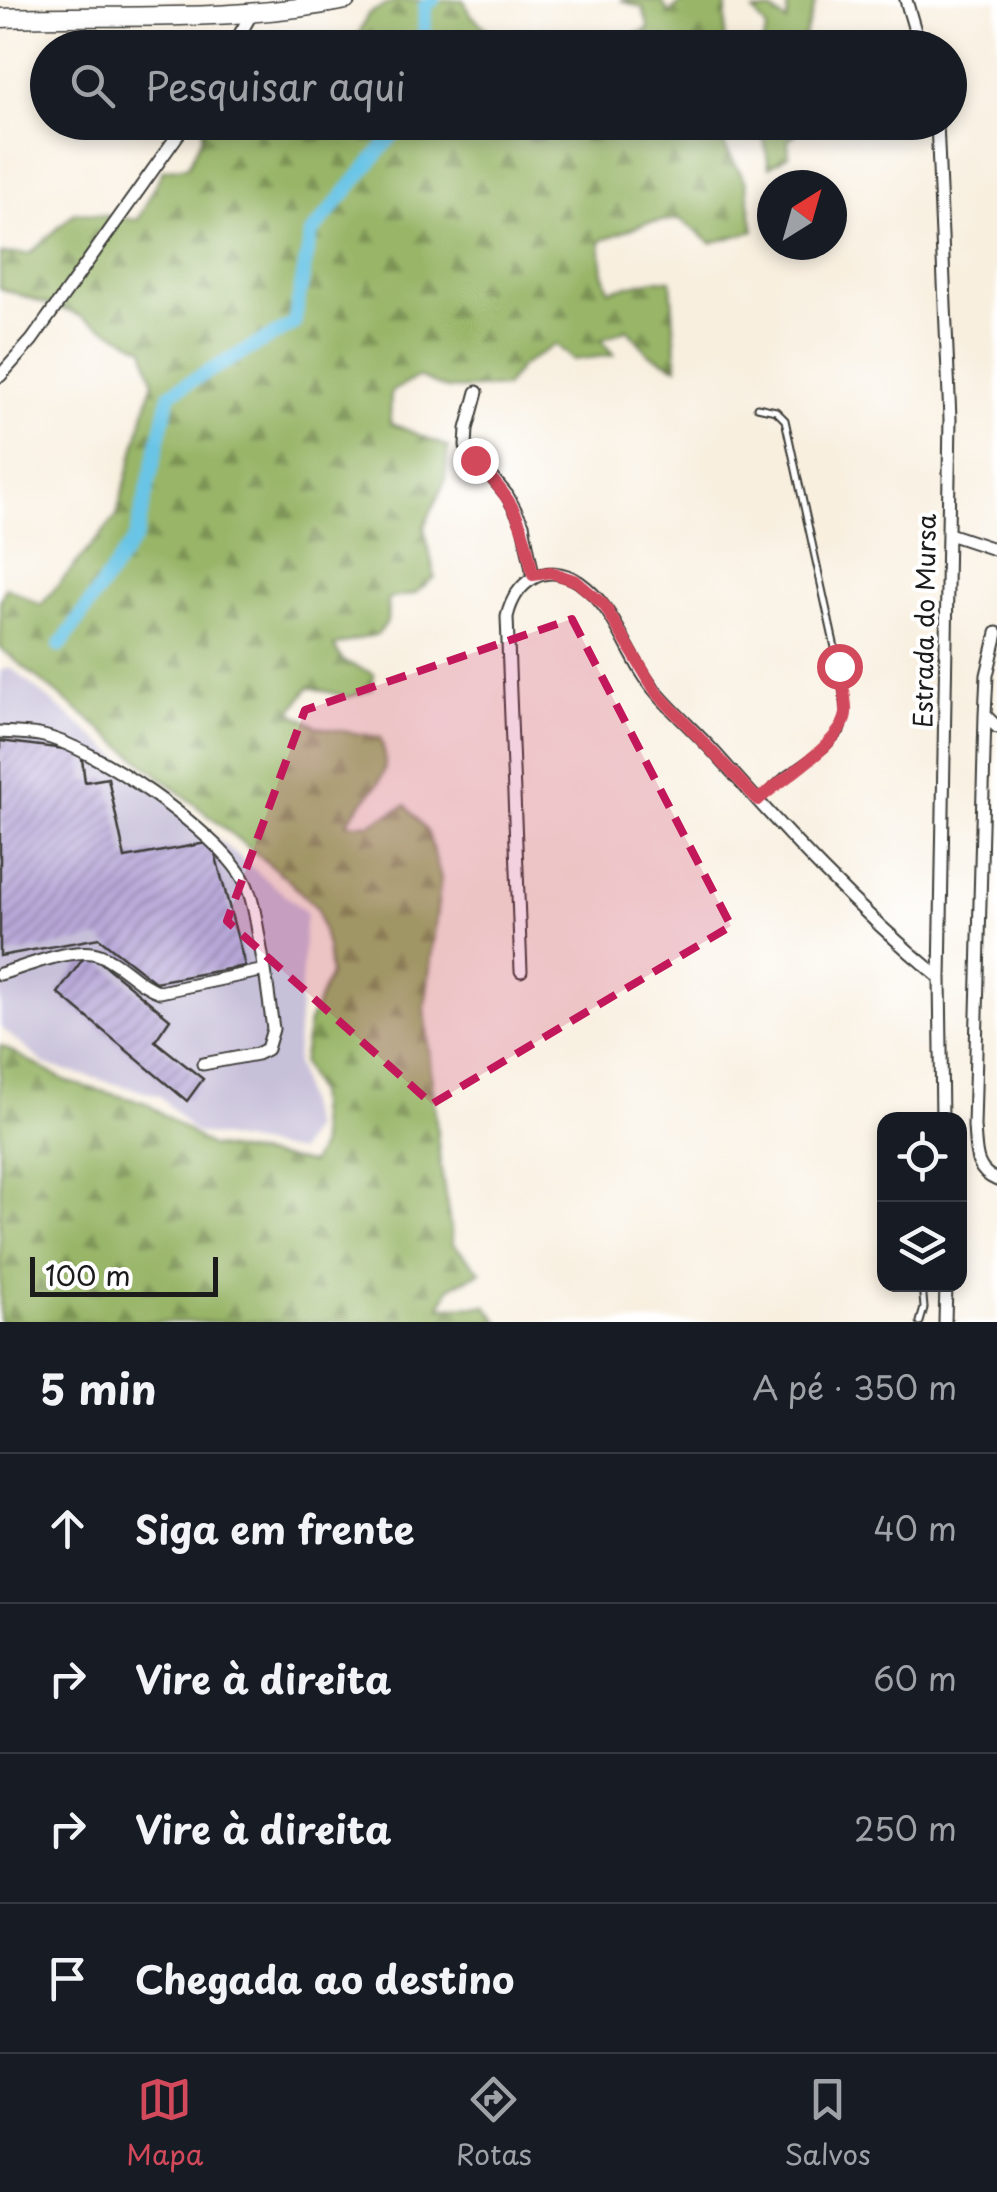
<!DOCTYPE html>
<html lang="pt">
<head>
<meta charset="utf-8">
<style>
	:root { --surface:#171b24; --page:#242831; --text:#f1f3f6; --muted:#9ea1a6; --line:#363941; --accent:#d1495b }
	body { margin:0; font-family:"Playpen Sans",sans-serif; background:var(--page); color:var(--text) }
	.controls { position:absolute; right:30px; bottom:30px; display:grid; overflow:hidden; border-radius:20px; box-shadow:0 5px 15px #0003 }
	.controls button { width:90px; height:90px; display:grid; place-items:center; padding:0; border:0; border-bottom:2px solid var(--line); background:var(--surface); color:var(--text); font:50px sans-serif }
	.compass { position:absolute; left:757px; top:170px; width:90px; height:90px; border-radius:50%; background:var(--surface); box-shadow:0 5px 15px #0003; rotate:37deg }
	.scale { position:absolute; left:30px; bottom:25px; width:188px; box-sizing:border-box; padding-left:10px; border:5px solid #1c1c1c; border-top:0; font-size:28px; line-height:35px; white-space:nowrap; color:#1c1c1c; -webkit-text-stroke:8px #fff; paint-order:stroke }
	.stop { position:absolute; width:30px; height:30px; margin:-22px; border:8px solid #d1495b; border-radius:50%; background:#fff }
	.stop.end { background:#d1495b; border-color:#fff; box-shadow:0 2px 10px #0008 }
	.list { margin:0; padding:0; list-style:none }
	h2 { display:flex; justify-content:space-between; align-items:center; height:130px; margin:0; padding:0 40px; font-size:42px }
	h2 small { font-size:32px; font-weight:400; color:var(--muted) }
	.list li { display:grid; grid-template-columns:65px 1fr auto; gap:30px; align-items:center; box-sizing:border-box; height:150px; padding:0 40px; border-top:2px solid var(--line) }
	.list b { display:block; font-size:38px; white-space:nowrap }
	.list em { font-size:32px; font-style:normal; color:var(--muted) }
	.icon { flex:none; width:55px; height:55px; fill:none; stroke:currentColor; stroke-width:2; stroke-linecap:round; stroke-linejoin:round }
	.map { position:relative; flex:none; width:997px; height:1322px; overflow:hidden }
	.search { position:absolute; background:var(--surface); box-shadow:0 5px 15px #0003; left:30px; right:30px; top:30px; height:110px; display:flex; align-items:center; gap:25px; box-sizing:border-box; padding:0 35px; border-radius:55px; color:var(--muted); font-size:38px }
	.sheet { height:730px; background:var(--surface) }
	nav { display:flex; justify-content:space-around; align-items:center; box-sizing:border-box; height:140px; border-top:2px solid var(--line); background:var(--surface); font-size:28px; color:var(--muted) }
	nav a { display:grid; justify-items:center; gap:5px }
	nav .on { color:var(--accent) }
	.map>svg:first-child { display:block }
</style>
</head>
<body>
<div class="map">
<svg width="997" height="1322" viewBox="0 0 997 1322">
	<defs>
		<pattern id="forest-firs" width="22" height="20" patternUnits="userSpaceOnUse" patternTransform="scale(2.5)"><rect width="22" height="20" fill="#98b567"/><path d="M5 1l3.5 6h-7zM16 11l3.5 6h-7z" fill="#7b9254"/></pattern>
		<pattern id="building-hatch" width="6" height="6" patternUnits="userSpaceOnUse" patternTransform="scale(2.5)"><rect width="6" height="6" fill="#b7a7d8"/><path d="M-1 1l2-2M0 6l6-6M5 7l2-2" fill="none" stroke="#9487ae"/></pattern>
	</defs>
	<rect width="100%" height="100%" fill="#fff"/>
	<filter id="ink" filterUnits="userSpaceOnUse"><feTurbulence type="fractalNoise" baseFrequency=".01" numOctaves="2"/><feDisplacementMap in="SourceGraphic" scale="20" xChannelSelector="R" yChannelSelector="G"/><feConvolveMatrix kernelMatrix="1 2 1 2 8 2 1 2 1" color-interpolation-filters="sRGB"/></filter>
	<filter id="wash" filterUnits="userSpaceOnUse"><feTurbulence type="fractalNoise" baseFrequency=".0048" numOctaves="4" result="noise"/><feDisplacementMap in="SourceGraphic" scale="40" xChannelSelector="R" yChannelSelector="G"/><feGaussianBlur stdDeviation="2.25" result="paint"/><feColorMatrix in="noise" values="0 0 0 0 0 0 0 0 0 0 0 0 0 0 0 0 0 1.4 0 .05"/><feComposite in="paint" operator="in"/></filter>
	<g filter="url(#wash)">
		<rect width="100%" height="100%" fill="#f8efdf"/>
		<path fill="#c7c0d9" d="M 10,667 L 306,912 L 296,1063 L 312,1129 L 298,1152 L 194,1132 L 160,1096 L 46,1065 L 0,1027 L 0,671 Z"/>
		<path fill="url(#forest-firs)" stroke="#5a6842" stroke-width="2.5" d="M 396,0 L 464,0 L 469,13 L 507,47 L 353,47 L 368,14 Z
			M 620,0 L 661,0 L 669,13 L 685,0 L 727,0 L 724,41 L 731,47 L 617,47 L 631,36 L 649,29 L 643,8 Z
			M 788,0 L 816,0 L 805,35 L 795,47 L 761,47 L 767,29 L 754,12 L 771,10 L 787,22 Z
			M 508,122 L 511,130 L 530,138 L 553,136 L 563,123 L 729,123 L 725,125 L 724,145 L 746,182 L 754,231 L 711,243 L 680,219 L 645,223 L 600,241 L 603,272 L 609,290 L 653,280 L 671,280 L 677,367 L 649,354 L 627,329 L 601,340 L 614,355 L 573,360 L 556,344 L 520,367 L 505,387 L 447,389 L 418,377 L 391,392 L 390,423 L 448,447 L 445,481 L 424,527 L 435,577 L 414,594 L 388,599 L 387,622 L 378,634 L 334,646 L 343,661 L 374,674 L 372,689 L 349,697 L 309,687 L 291,712 L 318,727 L 380,737 C 397,784 368,787 347,823 L 369,824 L 406,805 L 428,833 L 441,878 L 425,1008 L 440,1163 L 453,1244 L 481,1272 L 450,1287 L 440,1307 L 487,1306 L 499,1322 L 0,1322 L 0,1045 L 68,1082 L 146,1103 L 210,1146 L 311,1163 L 320,1147 L 316,1092 L 302,1063 L 309,1022 L 330,974 L 327,947 L 317,908 L 285,877 L 0,648 L 0,602 L 6,587 L 41,605 L 116,517 L 153,381 L 144,348 L 76,314 L 0,288 L 0,254 L 31,253 L 75,212 L 138,220 L 163,170 L 188,166 L 202,137 L 204,123 Z
			M 761,123 L 761,122 L 808,123 L 788,140 L 789,155 L 769,167 Z"/>
		<g fill="none" stroke-linecap="round" stroke-linejoin="round">
			<path stroke="#69c4e6" stroke-width="14" d="M 424,48 L 425,6 L 433,0
				M 60,646 L 136,537 L 170,393 L 294,324 L 311,234 L 404,122"/>
		</g>
		<g id="blocks">
			<path fill="url(#building-hatch)" d="M 0,741 L 81,751 L 85,782 L 108,778 L 125,858 L 212,842 L 245,966 L 155,982 L 99,938 L 0,956 Z
				M 88,952 L 170,1019 L 155,1041 L 203,1079 L 187,1101 L 58,993 Z"/>
		</g>
	</g>
	<g filter="url(#ink)">
		<use href="#blocks" fill-opacity="0" stroke="#3d3c39" stroke-width="2.5"/>
		<g fill="none" stroke-linecap="round" stroke-linejoin="round">
			<defs>
				<path id="lane" d="M 757,407 L 776,411 L 785,420 L 839,666 L 846,713 L 841,731 L 825,748 L 784,776 L 760,799
					M 920,1322 L 924,1308 L 922,1284"/>
				<path id="street" d="M 906,0 L 920,48
					M 232,48 L 253,11
					M 937,122 L 950,419 L 940,978 L 942,1120
					M 0,376 L 32,340 L 187,122
					M 477,392 L 467,429 L 466,446 L 507,495 L 523,524 L 533,575
					M 949,534 L 997,550
					M 997,633 L 987,675 L 985,715 L 997,727
					M 985,715 L 974,1126 C 976,1149 973,1170 997,1180
					M 0,732 C 13,733 26,733 39,735 C 93,745 218,832 244,880 C 256,902 259,945 265,970
					M 521,971 L 507,617 C 515,582 545,560 579,582 C 618,609 627,659 657,693 C 675,714 696,732 715,753 C 787,834 856,909 940,978
					M 0,974 C 25,967 76,945 100,955 C 122,963 137,985 160,992 L 265,970 L 273,1029 L 267,1049 L 257,1054 L 203,1064
					M 945,1322 L 946,1284"/>
				<path id="primary" d="M 0,18 C 114,14 234,23 346,0"/>
			</defs>
			<use href="#lane" stroke="#3d3c39" stroke-width="9"/>
			<use href="#street" stroke="#3d3c39" stroke-width="15"/>
			<use href="#primary" stroke="#3d3c39" stroke-width="21"/>
			<use href="#lane" stroke="#fff" stroke-width="5"/>
			<use href="#street" stroke="#fff" stroke-width="11"/>
			<use href="#primary" stroke="#fff" stroke-width="18"/>
		</g>
	</g>
	<g fill="none" stroke-linecap="round" stroke-linejoin="round" filter="url(#ink)">
		<path stroke="#d1495b" stroke-width="12" d="M 475,460 C 516,505 521,515 533,575 L 550,572 L 576,581 L 604,605 L 656,692 L 758,800 C 780,780 844,742 846,713 C 847,698 841,680 839,666"/>
	</g>
	<path fill="#c2185b" fill-opacity="0.2" stroke="#c2185b" stroke-width="8" stroke-dasharray="20 12" stroke-linejoin="round" d="M 572,619 L 731,926 L 432,1104 L 227,921 L 305,710 Z"/>
	<g text-anchor="middle" stroke-width="8" stroke-linejoin="round" paint-order="stroke">
		<g font-size="25" fill="#1c1c1c" stroke="#fff">
			<text transform="translate(925 621) rotate(-89)" y="9">Estrada do Mursa</text>
		</g>
	</g>
</svg>
<div class="controls">
<button><svg class="icon" aria-label="locate" viewBox="0 0 24 24"><circle cx="12" cy="12" r="6"/><path d="M12 2v4M12 18v4M2 12h4M18 12h4"/></svg></button>
<button><svg class="icon" aria-label="layers" viewBox="0 0 24 24"><path d="M12 4l9 5-9 5-9-5zM3 14l9 5 9-5"/></svg></button>
</div>
<svg class="compass" viewBox="-18 -18 36 36"><path d="M0-13l5 13h-10z" fill="#e53935"/><path d="M0 13l5-13h-10z" fill="#9ea1a6"/></svg>
<div class="scale">100 m</div>
<div class="stop" style="left:839px;top:666px"></div>
<div class="stop end" style="left:475px;top:460px"></div>
<div class="search"><svg class="icon" aria-label="search" viewBox="0 0 24 24"><circle cx="10" cy="10" r="6"/><path d="M15 15l6 6"/></svg>Pesquisar aqui</div>
</div>
<section class="sheet">
<h2>5 min<small>A pé · 350 m</small></h2>
<ul class="list">
<li><svg class="icon" aria-label="ahead" viewBox="0 0 24 24"><path d="M12 20V5M6 11l6-6 6 6"/></svg><div><b>Siga em frente</b></div><em>40 m</em></li>
<li><svg class="icon" aria-label="right" viewBox="0 0 24 24"><path d="M7 20v-9h11M14 6l5 5-5 5"/></svg><div><b>Vire à direita</b></div><em>60 m</em></li>
<li><svg class="icon" aria-label="right" viewBox="0 0 24 24"><path d="M7 20v-9h11M14 6l5 5-5 5"/></svg><div><b>Vire à direita</b></div><em>250 m</em></li>
<li><svg class="icon" aria-label="arrive" viewBox="0 0 24 24"><path d="M6 21V4h12l-3 4 3 4H6"/></svg><div><b>Chegada ao destino</b></div></li>
</ul>
</section>
<nav>
<a class="on"><svg class="icon" aria-label="map" viewBox="0 0 24 24"><path d="M3 6l6-2 6 2 6-2v14l-6 2-6-2-6 2zM9 4v14M15 6v14"/></svg>Mapa</a>
<a><svg class="icon" aria-label="directions" viewBox="0 0 24 24"><path d="M12 3l9 9-9 9-9-9zM9 14v-3h6M13 9l2 2-2 2"/></svg>Rotas</a>
<a><svg class="icon" aria-label="saved" viewBox="0 0 24 24"><path d="M7 4h10v16l-5-4-5 4z"/></svg>Salvos</a>
</nav>
</body>
</html>
